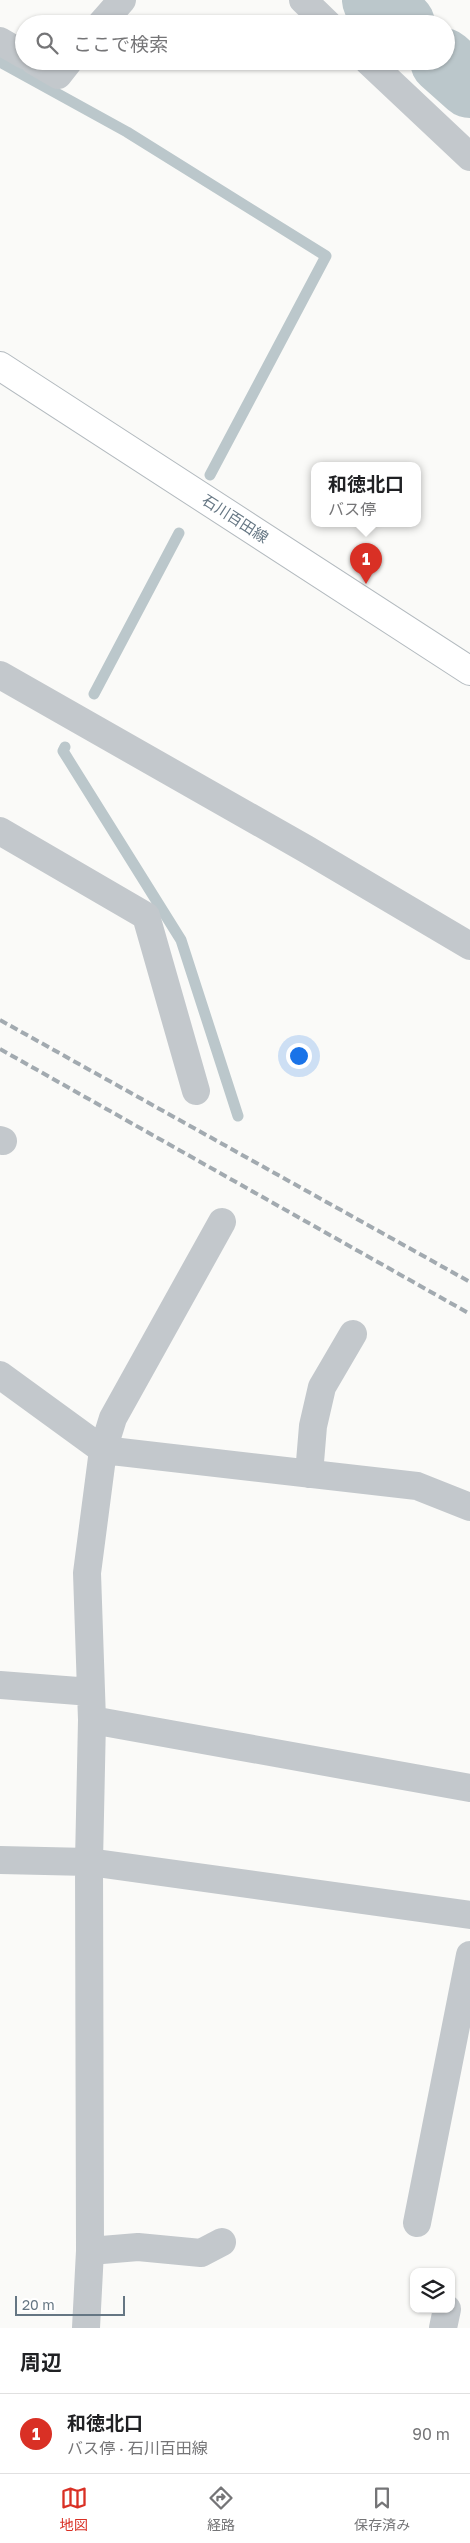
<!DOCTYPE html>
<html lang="ja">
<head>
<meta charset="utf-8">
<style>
	:root { --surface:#fff; --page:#f6f6f6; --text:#202124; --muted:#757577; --line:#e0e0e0; --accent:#d93025 }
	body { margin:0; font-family:"Golos Text","Noto Sans JP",sans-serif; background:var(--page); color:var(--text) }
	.controls { position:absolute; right:15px; bottom:15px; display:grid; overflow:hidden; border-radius:10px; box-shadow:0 1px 4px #0004 }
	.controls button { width:45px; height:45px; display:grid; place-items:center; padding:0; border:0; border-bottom:1px solid var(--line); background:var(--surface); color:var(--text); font:25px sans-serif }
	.scale { position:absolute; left:15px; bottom:12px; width:110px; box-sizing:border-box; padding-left:5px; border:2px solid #657683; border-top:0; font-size:14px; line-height:18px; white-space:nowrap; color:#657683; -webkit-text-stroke:4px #fff; paint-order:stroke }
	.you { position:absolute; left:298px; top:1055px; width:18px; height:18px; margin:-12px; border:4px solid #fff; border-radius:50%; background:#1a73e8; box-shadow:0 0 0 8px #1a73e833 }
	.badge { display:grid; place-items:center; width:32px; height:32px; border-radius:50%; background:var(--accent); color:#fff; font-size:16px; font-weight:700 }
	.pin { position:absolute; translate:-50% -41px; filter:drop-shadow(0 1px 2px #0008) }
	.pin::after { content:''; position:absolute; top:26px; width:18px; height:15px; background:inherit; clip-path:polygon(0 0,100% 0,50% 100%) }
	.popup { position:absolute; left:311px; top:462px; width:110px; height:65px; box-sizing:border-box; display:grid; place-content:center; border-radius:10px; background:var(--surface); filter:drop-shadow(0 1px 4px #0005); font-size:16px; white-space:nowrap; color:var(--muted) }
	.popup b { font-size:19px; color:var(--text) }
	.popup::after { content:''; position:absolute; left:50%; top:100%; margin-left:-10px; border:10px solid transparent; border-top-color:var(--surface) }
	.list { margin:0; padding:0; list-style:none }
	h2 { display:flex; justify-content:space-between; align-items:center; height:65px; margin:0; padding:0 20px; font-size:21px }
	h2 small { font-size:16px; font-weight:400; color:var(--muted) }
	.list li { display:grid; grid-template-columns:32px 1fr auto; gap:15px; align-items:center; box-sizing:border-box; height:80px; padding:0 20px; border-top:1px solid var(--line) }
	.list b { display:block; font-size:19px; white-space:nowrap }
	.list p { margin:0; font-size:16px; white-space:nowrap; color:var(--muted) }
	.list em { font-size:16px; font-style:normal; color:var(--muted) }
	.icon { flex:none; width:28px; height:28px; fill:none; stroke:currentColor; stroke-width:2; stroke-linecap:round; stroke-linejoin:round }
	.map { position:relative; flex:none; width:470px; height:2328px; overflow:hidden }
	.search { position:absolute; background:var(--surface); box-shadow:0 1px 4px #0004; left:15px; right:15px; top:15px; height:55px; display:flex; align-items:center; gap:12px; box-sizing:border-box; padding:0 18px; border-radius:28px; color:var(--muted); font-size:19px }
	.sheet { height:145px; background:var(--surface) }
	nav { display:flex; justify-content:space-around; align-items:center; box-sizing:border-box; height:70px; border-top:1px solid var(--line); background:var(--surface); font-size:14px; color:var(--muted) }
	nav a { display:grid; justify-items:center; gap:2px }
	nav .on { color:var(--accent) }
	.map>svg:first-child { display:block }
</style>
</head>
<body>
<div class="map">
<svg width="470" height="2328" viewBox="0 0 470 2328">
	<rect width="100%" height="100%" fill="#fafaf8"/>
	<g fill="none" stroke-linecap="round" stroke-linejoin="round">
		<path stroke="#bbc7cb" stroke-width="11" d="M 0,62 L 127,132 L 326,256 L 210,475
			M 94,694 L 179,533
			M 65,747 L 63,751 L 181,940 L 238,1116"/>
		<path stroke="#bbc7cb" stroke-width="66" d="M 375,0 L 402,24
			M 443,61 L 470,85"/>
		<defs>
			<path id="secondary" d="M 0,366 L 470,671"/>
		</defs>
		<use href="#secondary" stroke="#b3babf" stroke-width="30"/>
		<path stroke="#c3c8cc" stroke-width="28" d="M 303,0 L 328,24
			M 101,24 L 122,0
			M 0,41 L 24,55
			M 34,61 L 58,75 L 69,61
			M 368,61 L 470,157
			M 0,675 L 306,849 L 470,946
			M 0,831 L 146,916 L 196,1091
			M 0,1140 L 3,1141
			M 222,1222 L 113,1418 L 103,1450 L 417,1486 L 470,1507
			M 0,1375 L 103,1450 L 87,1573 L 92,1720 L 89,1862 L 90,2251 L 86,2328
			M 309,1474 L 313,1426 L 322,1387 L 353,1334
			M 0,1685 L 91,1692
			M 92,1720 L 470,1788
			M 0,1860 L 89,1862 L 470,1915
			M 417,2223 L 470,1955
			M 90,2251 L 138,2247 L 201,2253 L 222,2242
			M 443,2328 L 447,2309"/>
		<use href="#secondary" stroke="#fff" stroke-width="28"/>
		<path stroke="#a2aab0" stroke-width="4" stroke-dasharray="8 4" stroke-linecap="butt" d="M 0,1020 L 470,1282
			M 0,1049 L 470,1314"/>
	</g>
	<g text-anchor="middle" stroke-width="5" stroke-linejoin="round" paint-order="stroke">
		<g font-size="15" fill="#657683" stroke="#fff">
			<text transform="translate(235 519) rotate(33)" y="5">石川百田線</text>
		</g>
	</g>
</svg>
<div class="controls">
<button><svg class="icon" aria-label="layers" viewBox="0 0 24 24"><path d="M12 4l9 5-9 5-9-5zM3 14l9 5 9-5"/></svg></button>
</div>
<div class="scale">20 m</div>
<div class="you"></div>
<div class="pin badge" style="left:366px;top:584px">1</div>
<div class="popup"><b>和徳北口</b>バス停</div>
<div class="search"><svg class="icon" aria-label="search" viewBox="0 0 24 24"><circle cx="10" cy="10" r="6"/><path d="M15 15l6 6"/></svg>ここで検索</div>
</div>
<section class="sheet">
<h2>周辺<small></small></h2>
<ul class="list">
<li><span class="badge">1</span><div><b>和徳北口</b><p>バス停 · 石川百田線</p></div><em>90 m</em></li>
</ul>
</section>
<nav>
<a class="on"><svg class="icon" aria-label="map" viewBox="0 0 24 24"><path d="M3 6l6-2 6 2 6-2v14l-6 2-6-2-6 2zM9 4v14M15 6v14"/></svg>地図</a>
<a><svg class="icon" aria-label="directions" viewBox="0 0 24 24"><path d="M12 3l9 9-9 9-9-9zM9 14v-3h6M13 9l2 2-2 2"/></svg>経路</a>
<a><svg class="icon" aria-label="saved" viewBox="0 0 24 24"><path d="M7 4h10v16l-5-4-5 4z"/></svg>保存済み</a>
</nav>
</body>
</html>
